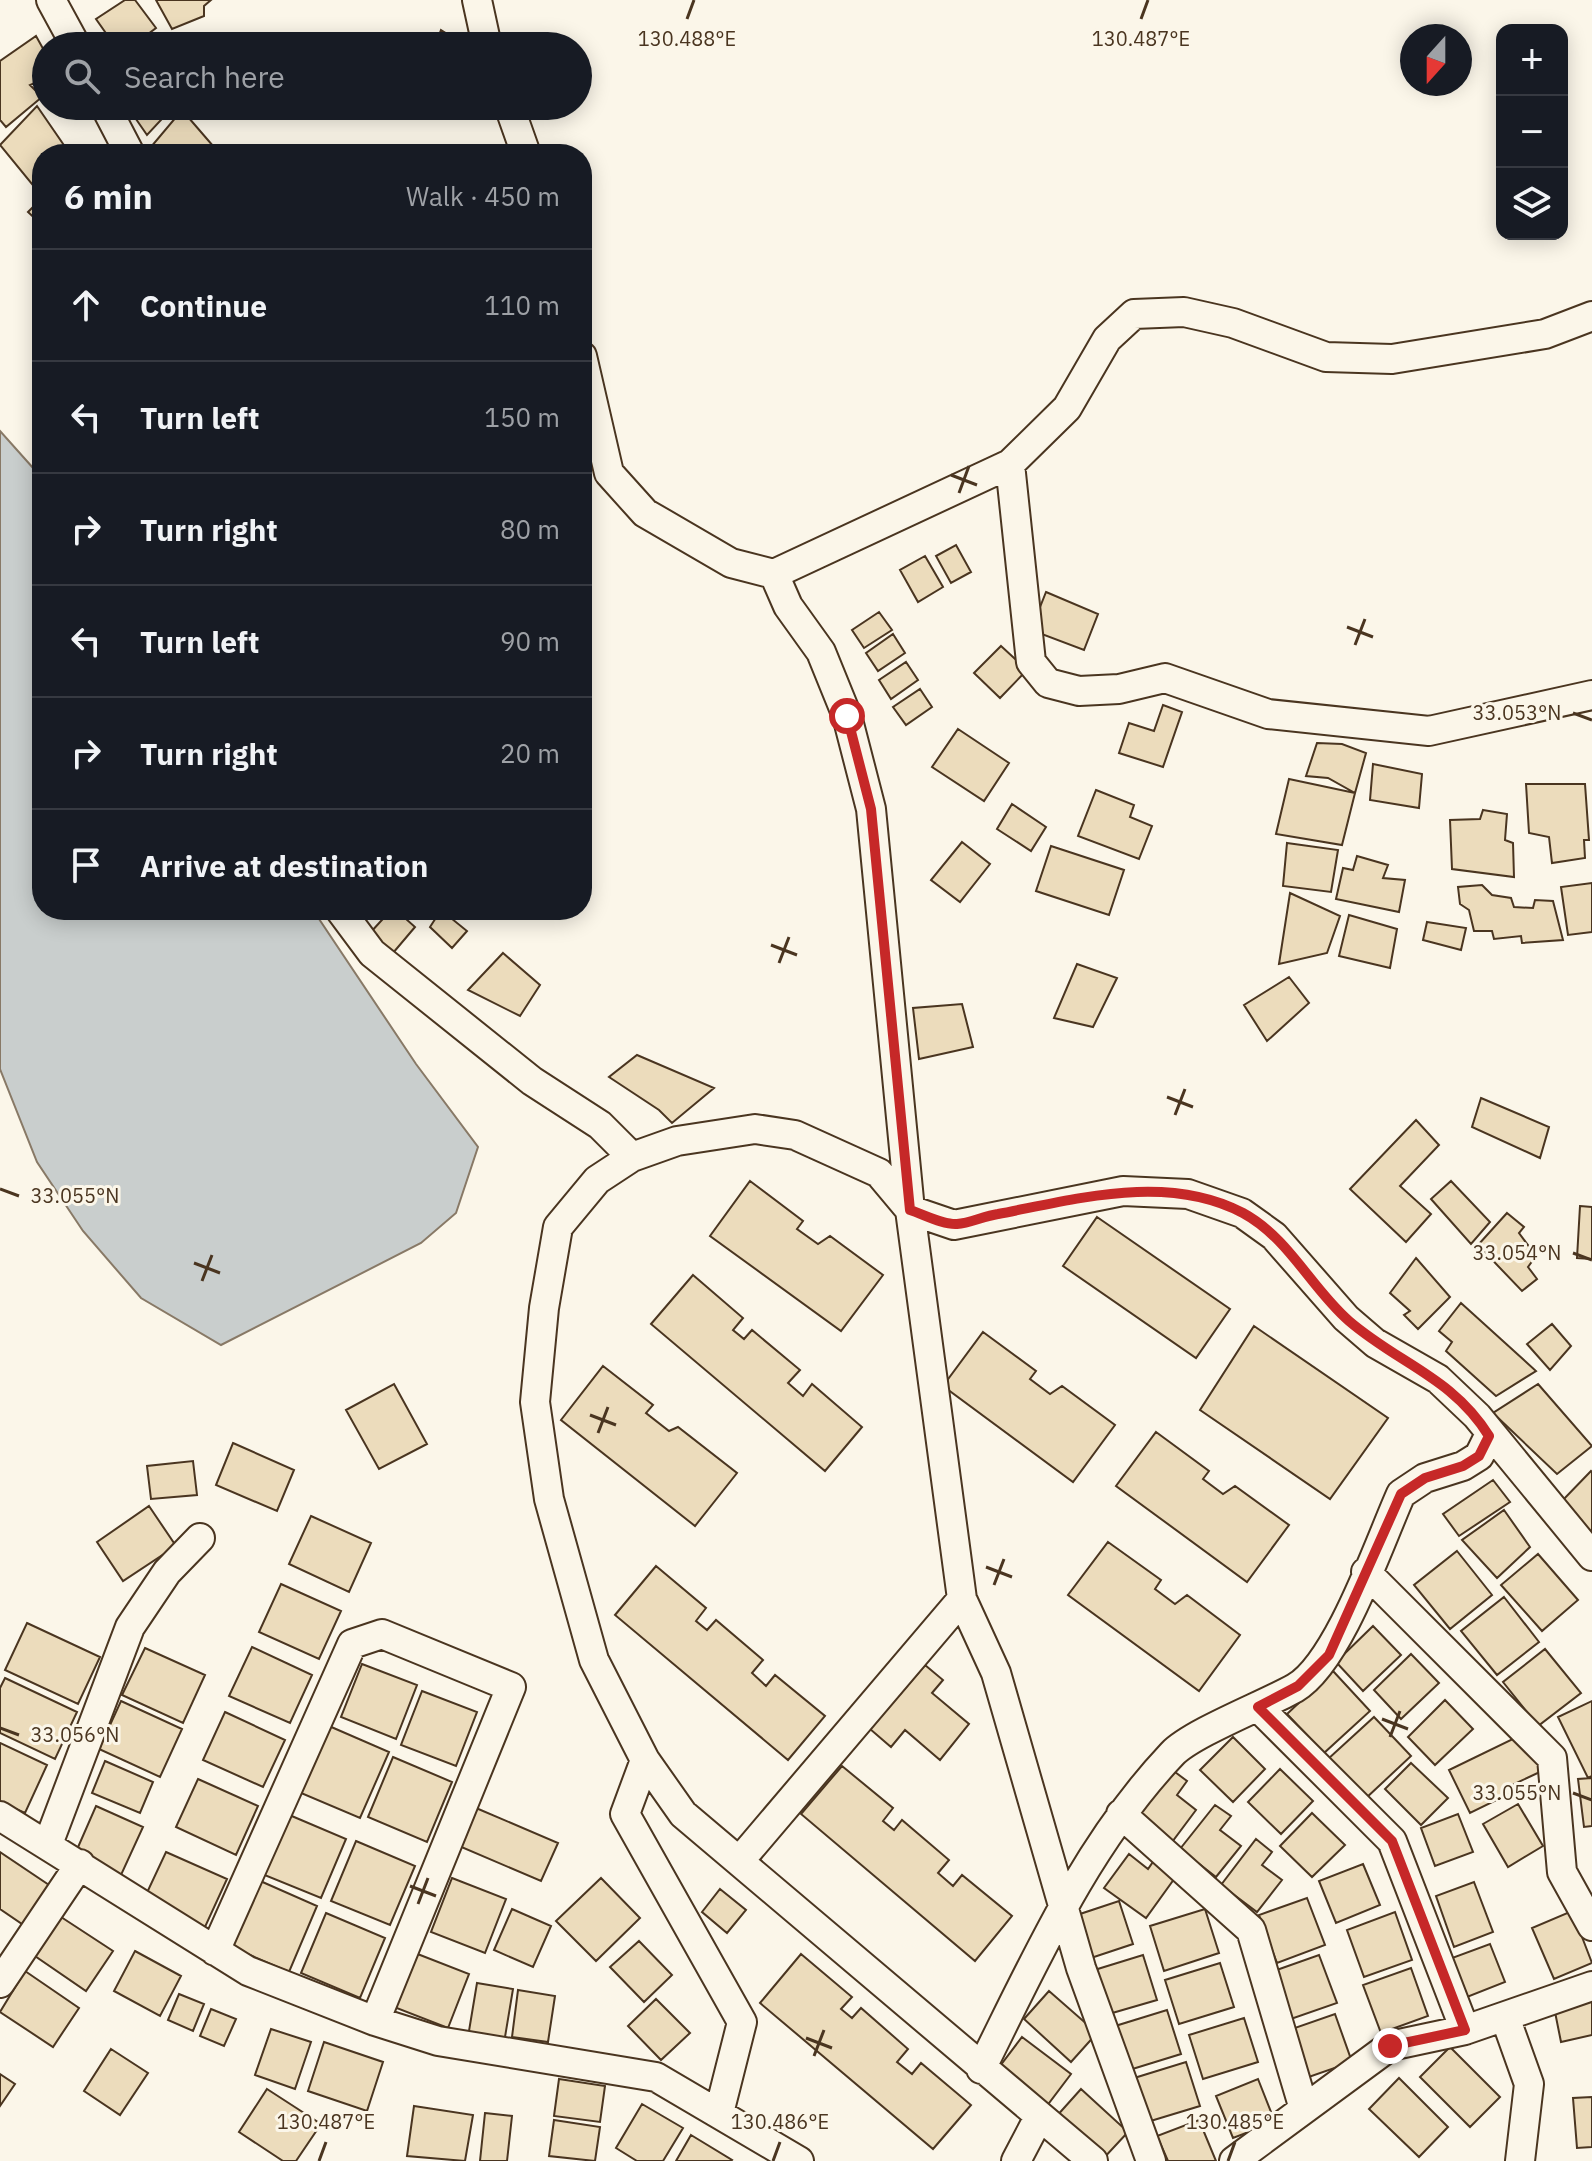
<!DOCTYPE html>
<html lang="en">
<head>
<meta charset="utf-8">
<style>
	:root { --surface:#171b24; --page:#20242c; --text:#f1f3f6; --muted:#9ea1a6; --line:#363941 }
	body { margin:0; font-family:"IBM Plex Sans",sans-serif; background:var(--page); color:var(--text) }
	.controls { position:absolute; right:24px; top:24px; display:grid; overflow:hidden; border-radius:16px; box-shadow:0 4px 20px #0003 }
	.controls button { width:72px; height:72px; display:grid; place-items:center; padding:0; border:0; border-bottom:2px solid var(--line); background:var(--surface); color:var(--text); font:40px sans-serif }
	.compass { position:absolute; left:1400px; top:24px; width:72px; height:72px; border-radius:50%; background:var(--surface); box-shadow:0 4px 20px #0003; rotate:201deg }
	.stop { position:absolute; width:24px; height:24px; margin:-18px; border:6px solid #c62828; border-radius:50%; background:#fff }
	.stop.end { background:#c62828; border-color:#fff; box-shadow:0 2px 8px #0008 }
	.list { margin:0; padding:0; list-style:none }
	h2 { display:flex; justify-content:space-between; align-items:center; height:104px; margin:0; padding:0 32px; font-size:34px }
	h2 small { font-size:26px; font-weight:400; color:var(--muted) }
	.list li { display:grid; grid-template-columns:52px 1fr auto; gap:24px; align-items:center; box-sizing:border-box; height:112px; padding:0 32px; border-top:2px solid var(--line) }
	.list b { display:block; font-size:30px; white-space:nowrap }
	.list em { font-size:26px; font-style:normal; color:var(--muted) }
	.icon { flex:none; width:44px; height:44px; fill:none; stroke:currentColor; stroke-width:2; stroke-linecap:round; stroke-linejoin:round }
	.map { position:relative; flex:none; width:1592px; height:2161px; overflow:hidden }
	.search { position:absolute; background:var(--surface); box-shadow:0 4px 20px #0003; left:32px; top:32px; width:560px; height:88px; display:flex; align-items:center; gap:20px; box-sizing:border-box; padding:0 28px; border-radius:44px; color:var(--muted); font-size:30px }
	.panel { position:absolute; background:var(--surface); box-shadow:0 4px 20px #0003; left:32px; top:144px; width:560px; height:776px; border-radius:32px }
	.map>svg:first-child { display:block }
</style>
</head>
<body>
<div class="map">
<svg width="1592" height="2161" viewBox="0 0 1592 2161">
	<rect width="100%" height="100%" fill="#fbf6e9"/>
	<path fill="#c9cecd" stroke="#887966" stroke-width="2" d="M 0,431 L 42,478 L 42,910 L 313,910 L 416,1064 L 478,1147 L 456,1213 L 421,1243 L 221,1345 L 141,1298 L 83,1231 L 37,1162 L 0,1069 Z"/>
	<path fill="#ecdcbc" stroke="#4a3520" stroke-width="2" d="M 125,0 L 135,0 L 156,28 L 132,46 L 115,46 L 96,19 Z
		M 156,0 L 211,0 L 204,6 L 204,16 L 172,29 Z
		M 441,30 L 465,45 L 465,46 L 435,46 Z
		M 36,36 L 46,54 L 46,78 L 30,85 L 42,97 L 6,127 L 0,120 L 0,61 Z
		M 37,106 L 70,154 L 42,154 L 42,185 L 36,189 L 0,145 Z
		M 127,106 L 174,106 L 147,135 Z
		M 182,110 L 220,154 L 145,154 Z
		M 42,198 L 42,225 L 28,212 Z
		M 956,545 L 971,572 L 951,583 L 936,556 Z
		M 925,556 L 943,587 L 918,602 L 900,570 Z
		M 1046,592 L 1098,614 L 1084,650 L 1031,630 Z
		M 879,612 L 892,630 L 864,648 L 852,630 Z
		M 893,634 L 905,653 L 878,671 L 866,653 Z
		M 1001,646 L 1027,670 L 1000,698 L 974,673 Z
		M 906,662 L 918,680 L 891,699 L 879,680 Z
		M 920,689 L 932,707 L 906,725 L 893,707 Z
		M 1163,705 L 1182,712 L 1163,767 L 1119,753 L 1129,723 L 1154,731 Z
		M 958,729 L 1009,763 L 984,801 L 932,767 Z
		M 1317,743 L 1342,744 L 1366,753 L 1355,793 L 1328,778 L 1306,776 Z
		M 1373,764 L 1422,774 L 1419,808 L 1370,800 Z
		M 1289,779 L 1355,793 L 1342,845 L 1276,834 Z
		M 1526,784 L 1585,784 L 1589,840 L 1584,840 L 1585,858 L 1552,863 L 1549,837 L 1529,833 Z
		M 1096,790 L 1134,805 L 1130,817 L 1152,826 L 1139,859 L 1078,836 Z
		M 1012,804 L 1046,827 L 1031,851 L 997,829 Z
		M 1483,810 L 1507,814 L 1505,840 L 1513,843 L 1514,877 L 1452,869 L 1450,820 L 1480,819 Z
		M 962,842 L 990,864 L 960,902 L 931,880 Z
		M 1287,843 L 1338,850 L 1331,892 L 1283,886 Z
		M 1051,846 L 1124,870 L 1109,915 L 1036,891 Z
		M 1357,856 L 1388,865 L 1383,878 L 1405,880 L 1399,912 L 1336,899 L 1343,868 L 1353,870 Z
		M 1592,883 L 1592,932 L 1568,935 L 1561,887 Z
		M 1482,885 L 1492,895 L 1511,898 L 1514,907 L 1533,908 L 1535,900 L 1553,901 L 1563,940 L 1522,943 L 1521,936 L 1494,939 L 1492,931 L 1474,931 L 1469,910 L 1460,904 L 1458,887 Z
		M 1290,893 L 1340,916 L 1327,953 L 1279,964 Z
		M 391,910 L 396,910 L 415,927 L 393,953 L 370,933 Z
		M 441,910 L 467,931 L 452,948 L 430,927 Z
		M 1349,915 L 1397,929 L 1390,968 L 1339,956 Z
		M 1427,922 L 1466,928 L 1461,950 L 1423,940 Z
		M 503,953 L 540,985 L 520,1016 L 468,990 Z
		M 1077,964 L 1117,978 L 1093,1027 L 1054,1018 Z
		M 1289,977 L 1309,1003 L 1267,1041 L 1244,1005 Z
		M 962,1004 L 973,1047 L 919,1059 L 913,1008 Z
		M 637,1055 L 714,1088 L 672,1123 L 659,1110 L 609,1077 Z
		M 1481,1098 L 1549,1127 L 1540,1158 L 1472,1127 Z
		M 1416,1120 L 1439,1145 L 1400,1186 L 1431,1214 L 1406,1242 L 1350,1189 Z
		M 750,1181 L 803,1221 L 797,1229 L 818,1244 L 830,1236 L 883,1275 L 841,1331 L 710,1236 Z
		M 1451,1181 L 1490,1222 L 1471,1244 L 1431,1199 Z
		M 1580,1206 L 1592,1207 L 1592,1259 L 1577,1258 Z
		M 1507,1213 L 1524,1227 L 1519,1233 L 1536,1256 L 1528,1267 L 1537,1279 L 1522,1291 L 1478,1245 Z
		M 1097,1217 L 1230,1309 L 1196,1358 L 1063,1266 Z
		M 1416,1258 L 1450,1297 L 1418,1329 L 1404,1315 L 1410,1311 L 1390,1293 Z
		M 693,1275 L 743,1318 L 733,1330 L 744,1339 L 752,1330 L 800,1370 L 788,1383 L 803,1396 L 812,1384 L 862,1427 L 825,1471 L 651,1324 Z
		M 1461,1303 L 1536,1371 L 1496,1396 L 1446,1351 L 1452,1342 L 1439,1331 Z
		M 1552,1324 L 1571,1346 L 1550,1370 L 1527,1344 Z
		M 1254,1326 L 1388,1418 L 1330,1499 L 1200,1410 Z
		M 983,1332 L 1036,1371 L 1030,1379 L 1050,1394 L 1062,1386 L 1115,1425 L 1073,1482 L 943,1386 Z
		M 603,1366 L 653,1405 L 646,1413 L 669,1431 L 678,1427 L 737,1473 L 695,1526 L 561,1420 Z
		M 394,1384 L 427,1444 L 379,1469 L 346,1410 Z
		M 1538,1384 L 1592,1446 L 1557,1474 L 1493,1413 Z
		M 1156,1432 L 1209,1471 L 1203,1479 L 1223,1494 L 1235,1486 L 1289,1525 L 1247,1582 L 1116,1486 Z
		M 233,1443 L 294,1470 L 277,1511 L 216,1485 Z
		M 193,1461 L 197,1495 L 151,1499 L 147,1466 Z
		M 1591,1471 L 1592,1472 L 1592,1539 L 1560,1503 Z
		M 1493,1480 L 1510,1502 L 1459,1536 L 1443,1514 Z
		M 149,1506 L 176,1546 L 123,1581 L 97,1542 Z
		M 1504,1510 L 1530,1547 L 1497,1578 L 1462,1540 Z
		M 311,1516 L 371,1543 L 349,1592 L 289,1564 Z
		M 1108,1542 L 1161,1580 L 1155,1589 L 1175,1604 L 1187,1595 L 1240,1635 L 1199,1691 L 1068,1595 Z
		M 1457,1551 L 1492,1595 L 1450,1629 L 1414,1585 Z
		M 1538,1554 L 1578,1600 L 1542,1631 L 1501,1585 Z
		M 656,1566 L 706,1608 L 696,1621 L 707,1630 L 716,1620 L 763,1660 L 752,1673 L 766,1686 L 775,1675 L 825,1716 L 788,1760 L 615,1615 Z
		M 281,1584 L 341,1611 L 319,1659 L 259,1632 Z
		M 1504,1597 L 1539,1642 L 1497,1675 L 1461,1631 Z
		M 27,1623 L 100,1657 L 78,1704 L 5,1670 Z
		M 1373,1626 L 1401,1655 L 1363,1691 L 1336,1662 Z
		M 252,1647 L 312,1675 L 290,1723 L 229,1696 Z
		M 145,1648 L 205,1675 L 183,1723 L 122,1695 Z
		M 1545,1649 L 1581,1693 L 1538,1726 L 1503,1682 Z
		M 1411,1654 L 1439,1683 L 1401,1719 L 1374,1690 Z
		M 362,1664 L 417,1685 L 396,1739 L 341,1717 Z
		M 925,1665 L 943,1680 L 932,1693 L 969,1724 L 940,1760 L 905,1730 L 891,1747 L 870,1729 Z
		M 1333,1671 L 1370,1711 L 1324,1753 L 1287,1714 Z
		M 5,1678 L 77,1712 L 55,1759 L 0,1733 L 0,1688 Z
		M 422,1691 L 477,1712 L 456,1766 L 401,1745 Z
		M 1445,1700 L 1473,1729 L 1435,1765 L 1408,1737 Z
		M 121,1701 L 182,1729 L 160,1777 L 99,1749 Z
		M 1592,1701 L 1592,1776 L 1588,1778 L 1558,1717 Z
		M 225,1712 L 285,1740 L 263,1787 L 203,1760 Z
		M 1374,1717 L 1411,1756 L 1365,1799 L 1328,1759 Z
		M 329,1726 L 389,1752 L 360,1818 L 301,1793 Z
		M 1523,1734 L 1542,1771 L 1510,1786 L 1511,1793 L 1470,1813 L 1449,1770 Z
		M 1233,1737 L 1265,1769 L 1233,1802 L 1200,1770 Z
		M 0,1743 L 47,1765 L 25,1813 L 0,1802 Z
		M 393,1757 L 452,1782 L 427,1842 L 368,1817 Z
		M 105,1761 L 153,1782 L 140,1813 L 92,1793 Z
		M 1411,1763 L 1448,1798 L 1421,1825 L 1385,1789 Z
		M 842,1766 L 893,1808 L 883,1821 L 894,1830 L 902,1820 L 949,1860 L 938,1873 L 953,1886 L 962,1875 L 1012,1916 L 975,1961 L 801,1814 Z
		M 1171,1769 L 1187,1781 L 1177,1795 L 1196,1810 L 1172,1842 L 1136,1814 Z
		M 1280,1769 L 1313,1801 L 1281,1834 L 1248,1802 Z
		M 1592,1778 L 1592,1826 L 1584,1827 L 1578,1779 Z
		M 198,1779 L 258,1806 L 236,1855 L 176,1827 Z
		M 1518,1804 L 1543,1846 L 1508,1867 L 1483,1824 Z
		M 1215,1805 L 1231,1816 L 1220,1830 L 1241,1846 L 1216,1877 L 1180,1849 Z
		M 96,1806 L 143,1827 L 121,1875 L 75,1854 Z
		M 476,1808 L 558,1843 L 541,1881 L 459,1846 Z
		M 1312,1813 L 1345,1845 L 1312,1877 L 1280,1846 Z
		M 287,1814 L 346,1839 L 321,1898 L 262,1874 Z
		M 1458,1814 L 1473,1852 L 1435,1866 L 1421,1828 Z
		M 1256,1839 L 1272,1852 L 1262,1865 L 1282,1880 L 1257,1912 L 1221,1885 Z
		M 356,1841 L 415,1866 L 390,1925 L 331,1901 Z
		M 0,1852 L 52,1887 L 25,1926 L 0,1909 Z
		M 166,1852 L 227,1879 L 205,1927 L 144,1899 Z
		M 1129,1854 L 1148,1869 L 1155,1859 L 1177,1875 L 1146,1918 L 1104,1888 Z
		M 1363,1864 L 1380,1905 L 1336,1923 L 1319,1881 Z
		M 452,1878 L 506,1899 L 485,1953 L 431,1932 Z
		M 601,1878 L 640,1918 L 596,1961 L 556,1921 Z
		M 258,1880 L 317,1906 L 289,1972 L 229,1946 Z
		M 1474,1882 L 1493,1932 L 1454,1947 L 1436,1896 Z
		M 720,1889 L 746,1910 L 727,1933 L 702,1912 Z
		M 1307,1898 L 1325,1945 L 1277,1963 L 1259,1915 Z
		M 1119,1901 L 1133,1944 L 1091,1958 L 1077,1915 Z
		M 512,1909 L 551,1926 L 533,1967 L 494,1950 Z
		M 1205,1909 L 1219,1953 L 1164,1971 L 1150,1926 Z
		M 1572,1911 L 1592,1963 L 1554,1979 L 1532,1928 Z
		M 1395,1912 L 1412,1960 L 1364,1977 L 1347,1930 Z
		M 326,1913 L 385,1938 L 360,1998 L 301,1973 Z
		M 58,1915 L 113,1951 L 86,1991 L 32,1954 Z
		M 639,1941 L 672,1975 L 644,2002 L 610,1967 Z
		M 1490,1944 L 1505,1982 L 1467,1997 L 1452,1958 Z
		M 135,1951 L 181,1976 L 160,2016 L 114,1991 Z
		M 415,1953 L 469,1974 L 448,2028 L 394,2007 Z
		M 801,1954 L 852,1997 L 841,2009 L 852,2018 L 861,2008 L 908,2049 L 897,2062 L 912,2074 L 921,2063 L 971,2105 L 933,2149 L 760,2003 Z
		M 1143,1955 L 1157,2000 L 1102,2016 L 1088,1972 Z
		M 1319,1955 L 1337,2003 L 1288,2020 L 1271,1972 Z
		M 1220,1963 L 1234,2007 L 1179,2024 L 1165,1980 Z
		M 1411,1968 L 1428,2016 L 1381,2033 L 1363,1985 Z
		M 25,1971 L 79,2008 L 53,2047 L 0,2012 Z
		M 477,1983 L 513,1989 L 504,2043 L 468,2037 Z
		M 518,1990 L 555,1996 L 548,2042 L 512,2037 Z
		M 1049,1991 L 1097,2033 L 1071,2062 L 1024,2019 Z
		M 179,1994 L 204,2004 L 193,2031 L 168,2020 Z
		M 656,1999 L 690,2033 L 661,2060 L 628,2026 Z
		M 1592,1999 L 1592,2035 L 1561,2042 L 1554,2007 Z
		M 211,2009 L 236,2019 L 224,2046 L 200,2036 Z
		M 1167,2010 L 1181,2054 L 1126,2071 L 1112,2027 Z
		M 1335,2014 L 1352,2062 L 1303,2079 L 1286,2031 Z
		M 1244,2018 L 1258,2062 L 1203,2079 L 1189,2035 Z
		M 271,2029 L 311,2042 L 295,2089 L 255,2075 Z
		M 1022,2037 L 1071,2074 L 1046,2107 L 997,2070 Z
		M 324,2042 L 383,2062 L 367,2111 L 308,2091 Z
		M 1450,2047 L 1500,2097 L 1470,2127 L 1420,2077 Z
		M 111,2049 L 148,2073 L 120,2115 L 84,2091 Z
		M 1186,2062 L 1200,2106 L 1144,2123 L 1131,2079 Z
		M 0,2074 L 15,2084 L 0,2106 Z
		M 1399,2078 L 1448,2127 L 1419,2157 L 1369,2109 Z
		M 559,2079 L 605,2086 L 600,2122 L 554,2116 Z
		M 1258,2079 L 1275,2122 L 1233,2138 L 1216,2096 Z
		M 267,2089 L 321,2124 L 296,2161 L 283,2161 L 239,2132 Z
		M 1081,2089 L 1128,2132 L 1102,2160 L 1055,2118 Z
		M 1592,2097 L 1592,2147 L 1577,2148 L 1573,2098 Z
		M 642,2104 L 683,2128 L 663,2161 L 637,2161 L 616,2148 Z
		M 414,2106 L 473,2115 L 465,2161 L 407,2156 Z
		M 485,2113 L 512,2116 L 507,2161 L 480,2161 Z
		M 554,2120 L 600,2127 L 595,2161 L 549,2156 Z
		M 1199,2120 L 1216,2161 L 1168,2161 L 1157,2136 Z
		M 691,2135 L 732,2160 L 731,2161 L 676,2161 Z"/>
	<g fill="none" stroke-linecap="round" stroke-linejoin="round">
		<defs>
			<path id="street" d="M 51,0 L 76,46
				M 477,0 L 487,46
				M 105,106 L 130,154
				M 509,106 L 526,154
				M 582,356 L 609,473 L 645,513 L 731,563 L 774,574 L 1010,464 L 1067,408 L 1107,339 L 1134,314 L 1184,312 L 1233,323 L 1326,357 L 1392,359 L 1545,334 L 1592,316
				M 1010,464 L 1031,662 L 1048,683 L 1079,691 L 1119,689 L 1165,678 L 1268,714 L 1429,731 L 1592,695
				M 774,574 L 788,606 L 821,652 L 847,716 L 871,809 L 910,1210 L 962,1599 L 996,1673 L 1081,1968 L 1151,2161
				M 340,910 L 372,953 L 532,1081 L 600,1125 L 632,1157
				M 1366,1572 L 1552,1758 L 1562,1872 L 1592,1926
				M 1258,1707 L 1392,1841 L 1465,2030
				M 645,1760 L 625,1814 L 742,2022 L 719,2113
				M 1121,1814 L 1251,1930 L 1304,2109
				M 0,1816 L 248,1971 L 375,2021 L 438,2041 L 656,2077 L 799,2161
				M 48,1844 L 130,1627 L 167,1572 L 200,1538
				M 741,1859 L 962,1599
				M 215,1951 L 352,1644 L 382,1634 L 511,1687 L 375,2021
				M 0,1983 L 80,1864
				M 1505,2017 L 1529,2084 L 1520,2161
				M 981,2069 C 1036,1959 1086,1845 1172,1754 C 1192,1733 1265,1705 1295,1688 C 1339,1662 1379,1543 1401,1494 L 1425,1478 L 1463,1466 L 1479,1456 L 1489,1436
				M 1016,2161 L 1039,2117
				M 1093,2161 L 683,1814 L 645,1760 L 594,1660 L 549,1499 L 535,1402 L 544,1308 L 558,1227 L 597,1180 L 632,1157 L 677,1141 L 755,1129 L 795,1135 L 879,1173 L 910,1210 L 954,1225 L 1123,1191 L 1188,1194 L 1242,1213 L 1274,1236 L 1346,1318 L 1375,1343 L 1438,1379 L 1477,1416 L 1592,1556
				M 1234,2161 L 1390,2046 L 1465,2030 L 1592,1986"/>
		</defs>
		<use href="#street" stroke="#4a3520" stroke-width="32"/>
		<use href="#street" stroke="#fbf6e9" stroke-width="28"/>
	</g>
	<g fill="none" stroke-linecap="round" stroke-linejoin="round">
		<path stroke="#c62828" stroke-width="10" d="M 847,716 L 871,809 L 910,1210 C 923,1214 943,1225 957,1224 C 970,1223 984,1216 998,1214 C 1077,1199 1167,1173 1243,1213 C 1289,1238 1311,1288 1349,1321 C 1399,1364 1452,1377 1489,1436 L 1479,1456 L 1463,1466 L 1425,1478 L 1401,1494 L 1329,1655 L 1298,1686 L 1258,1707 L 1392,1841 L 1465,2030 L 1390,2046"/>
	</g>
	<path fill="none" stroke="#4a3520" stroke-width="3" d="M 687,19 L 694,0M 1141,19 L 1148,0M 951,475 L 977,485M 959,493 L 969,466M 1347,627 L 1373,637M 1355,645 L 1365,619M 1573,713 L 1592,720M 771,945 L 797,955M 779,963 L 789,937M 1167,1097 L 1193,1107M 1175,1115 L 1185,1089M 0,1189 L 19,1196M 1573,1253 L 1592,1260M 194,1263 L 220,1273M 202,1281 L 212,1255M 590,1415 L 616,1425M 598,1433 L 608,1407M 986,1567 L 1012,1577M 994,1585 L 1004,1559M 1382,1719 L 1408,1729M 0,1728 L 19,1735M 1390,1737 L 1400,1711M 1573,1793 L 1592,1800M 410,1886 L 436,1896M 418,1904 L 428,1878M 806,2038 L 832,2048M 814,2056 L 824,2030M 319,2161 L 326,2142M 773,2161 L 780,2142M 1228,2161 L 1235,2142"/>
	<g font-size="20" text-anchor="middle" fill="#4a3520" stroke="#fbf6e9" stroke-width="6" stroke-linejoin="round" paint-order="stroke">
		<text x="687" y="46">130.488°E</text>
		<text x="1141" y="46">130.487°E</text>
		<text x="1517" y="720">33.053°N</text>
		<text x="75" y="1203">33.055°N</text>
		<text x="1517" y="1260">33.054°N</text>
		<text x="75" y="1742">33.056°N</text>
		<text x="1517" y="1800">33.055°N</text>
		<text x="326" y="2129">130.487°E</text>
		<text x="780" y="2129">130.486°E</text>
		<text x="1235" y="2129">130.485°E</text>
	</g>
</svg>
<div class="controls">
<button>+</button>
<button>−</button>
<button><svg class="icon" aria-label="layers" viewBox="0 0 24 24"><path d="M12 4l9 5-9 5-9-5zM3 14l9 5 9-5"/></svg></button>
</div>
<svg class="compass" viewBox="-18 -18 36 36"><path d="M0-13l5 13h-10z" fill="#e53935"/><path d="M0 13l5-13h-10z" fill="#9ea1a6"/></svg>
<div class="stop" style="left:847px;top:716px"></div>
<div class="stop end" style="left:1390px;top:2046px"></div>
<div class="search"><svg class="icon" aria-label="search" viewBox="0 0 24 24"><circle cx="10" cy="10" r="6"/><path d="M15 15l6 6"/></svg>Search here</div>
<section class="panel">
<h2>6 min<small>Walk · 450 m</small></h2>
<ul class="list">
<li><svg class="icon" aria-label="ahead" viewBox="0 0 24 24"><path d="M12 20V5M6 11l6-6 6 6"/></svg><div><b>Continue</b></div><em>110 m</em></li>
<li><svg class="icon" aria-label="left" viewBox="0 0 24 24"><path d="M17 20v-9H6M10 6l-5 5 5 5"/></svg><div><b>Turn left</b></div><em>150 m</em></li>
<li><svg class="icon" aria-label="right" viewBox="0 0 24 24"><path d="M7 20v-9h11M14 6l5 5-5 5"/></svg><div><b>Turn right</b></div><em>80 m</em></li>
<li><svg class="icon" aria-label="left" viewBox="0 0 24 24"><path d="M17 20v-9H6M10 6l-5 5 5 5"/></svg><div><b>Turn left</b></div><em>90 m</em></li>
<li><svg class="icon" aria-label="right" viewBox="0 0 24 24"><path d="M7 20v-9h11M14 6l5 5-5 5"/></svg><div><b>Turn right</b></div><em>20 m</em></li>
<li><svg class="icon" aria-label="arrive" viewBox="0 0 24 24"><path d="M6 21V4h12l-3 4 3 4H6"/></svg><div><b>Arrive at destination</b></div></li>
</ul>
</section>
</div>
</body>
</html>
